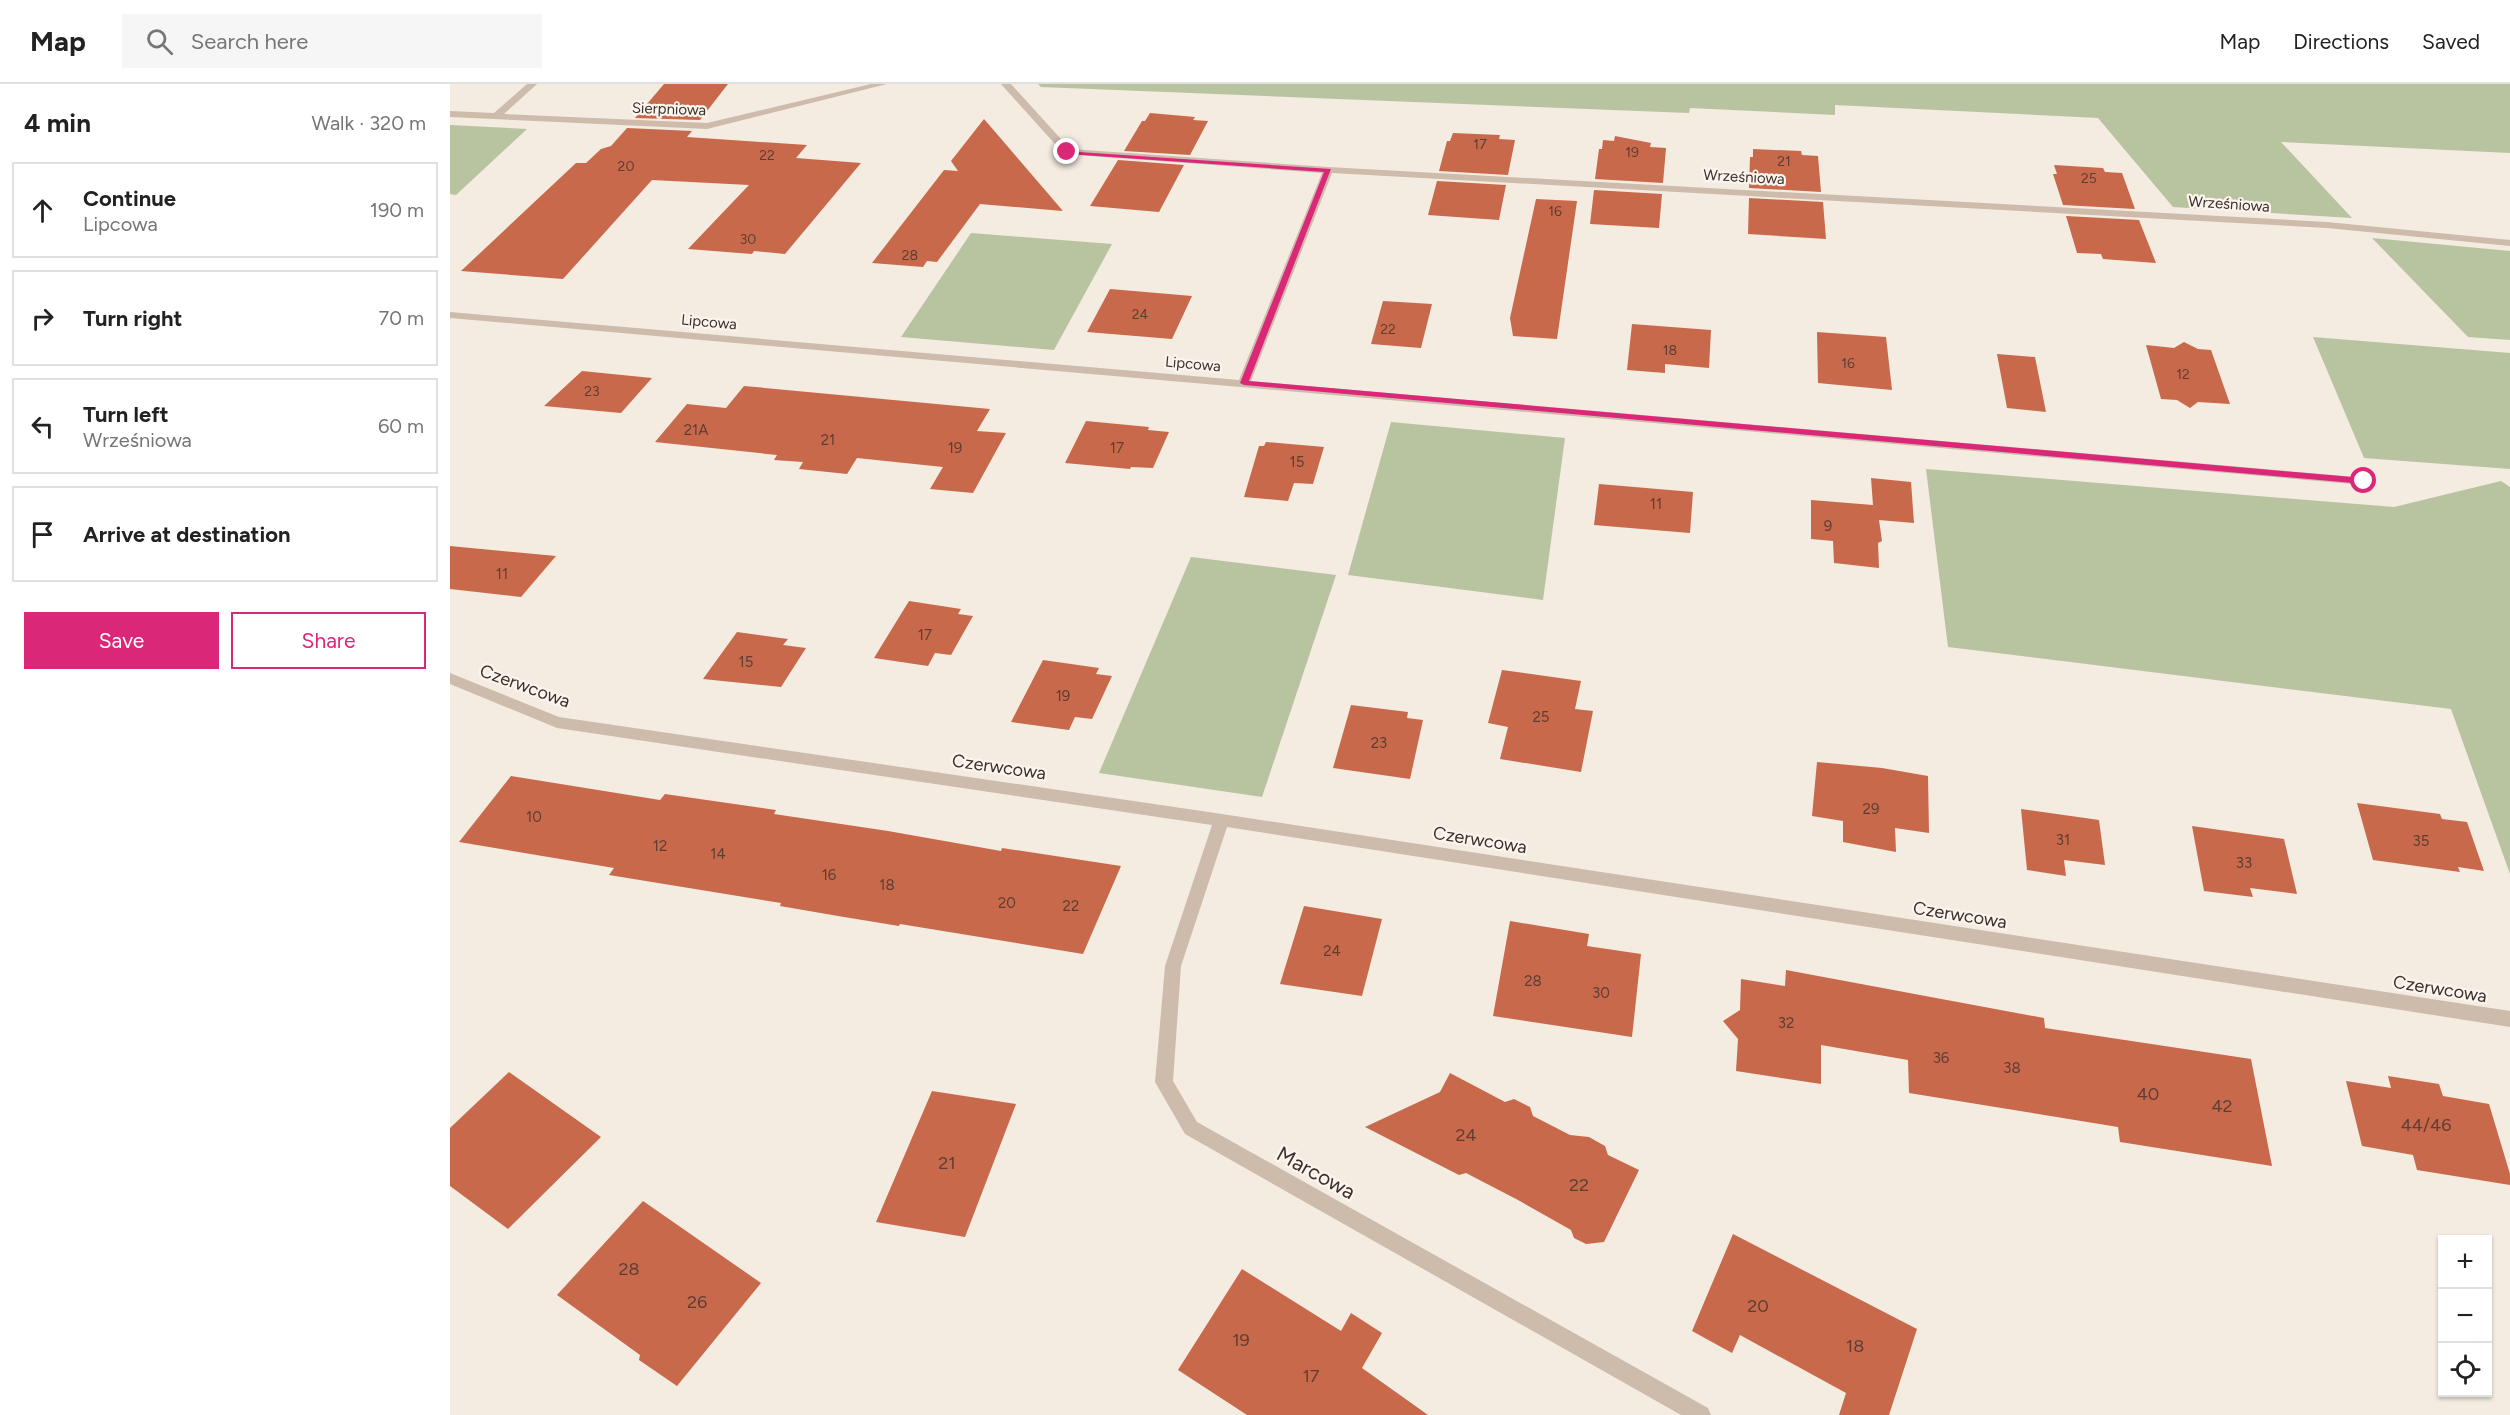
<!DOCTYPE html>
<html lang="en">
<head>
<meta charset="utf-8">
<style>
	:root { --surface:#fff; --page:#f6f6f6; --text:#222; --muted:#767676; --line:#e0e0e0; --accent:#db2777 }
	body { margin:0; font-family:Figtree,sans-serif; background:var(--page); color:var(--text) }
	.controls { position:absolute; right:18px; bottom:18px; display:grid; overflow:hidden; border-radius:0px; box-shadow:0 2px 4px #0004 }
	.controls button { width:54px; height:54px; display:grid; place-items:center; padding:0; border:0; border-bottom:2px solid var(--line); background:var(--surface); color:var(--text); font:30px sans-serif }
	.stop { position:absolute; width:18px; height:18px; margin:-14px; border:4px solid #db2777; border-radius:50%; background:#fff }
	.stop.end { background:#db2777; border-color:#fff; box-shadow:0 2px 6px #0008 }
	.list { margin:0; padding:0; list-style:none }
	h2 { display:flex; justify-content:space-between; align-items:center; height:78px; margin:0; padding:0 24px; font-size:26px }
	h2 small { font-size:20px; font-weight:400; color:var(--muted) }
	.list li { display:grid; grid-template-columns:39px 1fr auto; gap:18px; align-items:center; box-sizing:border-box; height:96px; margin:0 12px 12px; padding:0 12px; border:2px solid var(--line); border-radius:0px }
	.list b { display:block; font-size:22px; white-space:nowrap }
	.list p { margin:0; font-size:20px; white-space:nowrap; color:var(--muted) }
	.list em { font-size:20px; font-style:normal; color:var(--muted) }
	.actions { display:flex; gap:12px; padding:18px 24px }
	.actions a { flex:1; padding:14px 0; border:2px solid var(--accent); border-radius:0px; text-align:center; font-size:21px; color:var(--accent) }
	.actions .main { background:var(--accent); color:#fff }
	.icon { flex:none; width:33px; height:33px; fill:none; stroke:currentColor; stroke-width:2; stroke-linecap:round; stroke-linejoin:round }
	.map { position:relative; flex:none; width:2060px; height:1331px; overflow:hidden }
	header { display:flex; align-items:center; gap:36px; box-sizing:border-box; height:84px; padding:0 30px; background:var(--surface); border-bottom:2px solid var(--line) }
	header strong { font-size:28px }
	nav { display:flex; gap:33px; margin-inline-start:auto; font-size:21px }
	.search { width:420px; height:54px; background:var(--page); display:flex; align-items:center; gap:15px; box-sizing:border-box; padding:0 21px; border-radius:0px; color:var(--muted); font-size:22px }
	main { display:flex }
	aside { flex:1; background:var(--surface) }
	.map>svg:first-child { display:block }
</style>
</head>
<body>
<header>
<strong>Map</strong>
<div class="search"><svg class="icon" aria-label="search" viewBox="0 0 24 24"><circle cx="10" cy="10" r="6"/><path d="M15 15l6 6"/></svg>Search here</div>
<nav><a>Map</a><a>Directions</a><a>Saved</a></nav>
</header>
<main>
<aside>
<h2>4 min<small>Walk · 320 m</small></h2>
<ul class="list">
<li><svg class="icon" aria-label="ahead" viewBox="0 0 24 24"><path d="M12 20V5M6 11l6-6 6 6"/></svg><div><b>Continue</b><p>Lipcowa</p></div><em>190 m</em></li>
<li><svg class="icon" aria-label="right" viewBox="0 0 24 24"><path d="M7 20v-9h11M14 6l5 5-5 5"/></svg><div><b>Turn right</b></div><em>70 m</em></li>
<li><svg class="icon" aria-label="left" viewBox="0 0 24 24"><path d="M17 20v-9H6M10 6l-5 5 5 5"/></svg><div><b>Turn left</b><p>Wrześniowa</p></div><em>60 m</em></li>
<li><svg class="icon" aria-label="arrive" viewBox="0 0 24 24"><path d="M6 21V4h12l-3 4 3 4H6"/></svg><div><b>Arrive at destination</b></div></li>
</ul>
<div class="actions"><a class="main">Save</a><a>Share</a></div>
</aside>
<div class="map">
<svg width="2060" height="1331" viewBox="0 0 2060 1331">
	<rect width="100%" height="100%" fill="#f4ebe1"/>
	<path fill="#b8c4a0" d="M 588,0 L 2060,0 L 2060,69 L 1831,58 L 1902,134 L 1723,123 L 1648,34 L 1385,21 L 1385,31 L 1240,24 L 1239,29 L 591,3 Z
		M 0,41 L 77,45 L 6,111 L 0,110 Z
		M 521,149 L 662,160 L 604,266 L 451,253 Z
		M 1922,154 L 2060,167 L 2060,256 L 2018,253 Z
		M 1863,253 L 2060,269 L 2060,385 L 1914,374 Z
		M 941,338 L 1115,354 L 1093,516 L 898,491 Z
		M 1476,385 L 1944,423 L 2051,397 L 2060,403 L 2060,790 L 2001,625 L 1498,563 Z
		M 741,473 L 886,491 L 812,713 L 649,689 Z"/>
	<path fill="#c8694b" d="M 214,0 L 278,0 L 250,36 L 185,34 Z
		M 700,29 L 745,33 L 743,36 L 758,37 L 740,71 L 674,67 L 692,37 L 695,37 Z
		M 534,35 L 613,127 L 530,120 L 487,178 L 477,177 L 473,183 L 422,179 L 494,86 L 508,87 L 501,77 Z
		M 177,44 L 242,47 L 237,53 L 357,61 L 346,74 L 411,79 L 335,170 L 304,167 L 302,170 L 238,165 L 299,101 L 202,96 L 113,195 L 11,187 L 126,79 L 136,79 L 151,65 L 161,62 Z
		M 1003,49 L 1050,51 L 1049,55 L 1065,56 L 1058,91 L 989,87 L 997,57 L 1000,57 Z
		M 1165,52 L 1201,59 L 1200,63 L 1216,64 L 1213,99 L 1145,95 L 1149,65 L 1152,65 L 1153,56 L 1164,57 Z
		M 1303,65 L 1351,67 L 1352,71 L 1368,72 L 1371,108 L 1299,104 L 1300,73 L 1303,73 Z
		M 668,76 L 734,81 L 709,128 L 640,122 Z
		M 1604,81 L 1653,84 L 1655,88 L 1672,89 L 1685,125 L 1613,121 L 1603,90 L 1607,90 Z
		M 987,97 L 1056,101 L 1049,136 L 978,131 Z
		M 1144,106 L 1212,110 L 1209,144 L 1140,140 Z
		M 1299,114 L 1373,118 L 1376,155 L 1298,150 Z
		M 1086,115 L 1127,117 L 1107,255 L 1063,252 L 1060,234 Z
		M 1616,132 L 1689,136 L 1706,179 L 1653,175 L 1651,170 L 1627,169 Z
		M 660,205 L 742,212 L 722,255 L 637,248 Z
		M 933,217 L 982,220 L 971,264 L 921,260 Z
		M 1182,240 L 1261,246 L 1259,284 L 1215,280 L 1215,289 L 1177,286 Z
		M 1367,248 L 1436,253 L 1442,306 L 1368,299 Z
		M 1734,258 L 1748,265 L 1761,266 L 1780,320 L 1748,318 L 1740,324 L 1727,316 L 1711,315 L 1696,261 L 1724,264 Z
		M 1547,270 L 1585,273 L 1596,328 L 1557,324 Z
		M 132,287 L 202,294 L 171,329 L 94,322 Z
		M 294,302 L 540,325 L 527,347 L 556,349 L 523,409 L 480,405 L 493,383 L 407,374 L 397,390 L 349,385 L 353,378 L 324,376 L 327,371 L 205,358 L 237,320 L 276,324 Z
		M 636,337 L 699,343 L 698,346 L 719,348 L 703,384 L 681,383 L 680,385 L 615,379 Z
		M 816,358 L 874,363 L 863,400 L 844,399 L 838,417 L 794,413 L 809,362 L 814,362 Z
		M 1421,394 L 1461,398 L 1464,439 L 1429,436 L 1432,457 L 1428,459 L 1429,484 L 1384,479 L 1383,457 L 1361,455 L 1361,416 L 1423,421 Z
		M 1149,400 L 1243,408 L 1240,449 L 1144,441 Z
		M 0,462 L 106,472 L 71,513 L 0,505 Z
		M 459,517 L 511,525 L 508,530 L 523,532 L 501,571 L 485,569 L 478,582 L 424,574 Z
		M 287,548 L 338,555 L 333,561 L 356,564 L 331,603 L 253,595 Z
		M 593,576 L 649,584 L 646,590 L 662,592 L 642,635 L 625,633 L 619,646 L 561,638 Z
		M 1052,586 L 1131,597 L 1125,625 L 1143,627 L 1131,688 L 1050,675 L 1058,643 L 1038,639 Z
		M 901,621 L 958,628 L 957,634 L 973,636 L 960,695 L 883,684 Z
		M 1367,678 L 1432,684 L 1478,692 L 1479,749 L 1445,744 L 1446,768 L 1393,758 L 1393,737 L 1362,732 Z
		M 61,692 L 210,716 L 215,710 L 326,726 L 324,730 L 438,747 L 551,767 L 552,764 L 671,782 L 633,870 L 450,840 L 449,842 L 388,832 L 330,822 L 331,819 L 159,791 L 164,784 L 9,758 Z
		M 1907,719 L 1990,730 L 1992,735 L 2017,738 L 2034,787 L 2008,783 L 2010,788 L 1923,776 Z
		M 1571,725 L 1649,736 L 1655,781 L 1614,776 L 1616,792 L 1577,786 Z
		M 1742,742 L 1834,755 L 1847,810 L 1800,804 L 1803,813 L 1754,807 Z
		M 854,822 L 932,835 L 912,912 L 830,900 Z
		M 1060,837 L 1139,850 L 1137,862 L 1191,870 L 1182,953 L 1043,932 Z
		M 1336,886 L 1594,934 L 1595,944 L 1801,975 L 1822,1082 L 1670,1058 L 1668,1043 L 1459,1009 L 1458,976 L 1371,961 L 1371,1000 L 1286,987 L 1288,955 L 1273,937 L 1290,926 L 1291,895 L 1335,902 Z
		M 59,988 L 151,1053 L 58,1145 L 0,1102 L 0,1044 Z
		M 1000,989 L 1055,1018 L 1064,1015 L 1080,1023 L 1083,1032 L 1120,1051 L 1139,1053 L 1155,1062 L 1158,1071 L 1189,1086 L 1154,1158 L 1136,1160 L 1124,1154 L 1121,1146 L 1068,1116 L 1016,1089 L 1009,1091 L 915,1043 L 990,1008 Z
		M 1938,992 L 1989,1000 L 1993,1012 L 2039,1020 L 2060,1090 L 2060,1101 L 1967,1086 L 1963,1071 L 1912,1062 L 1896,997 L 1941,1004 Z
		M 482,1007 L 566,1020 L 515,1153 L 426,1138 Z
		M 193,1117 L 311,1199 L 227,1302 L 189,1276 L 190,1271 L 107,1211 Z
		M 1283,1150 L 1467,1245 L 1439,1331 L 1389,1331 L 1396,1309 L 1290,1251 L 1282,1269 L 1242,1247 Z
		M 792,1185 L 891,1247 L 901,1229 L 932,1249 L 912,1284 L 978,1331 L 797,1331 L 728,1286 Z"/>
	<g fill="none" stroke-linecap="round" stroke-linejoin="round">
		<path fill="#cdbbac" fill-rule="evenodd" d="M 77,0 L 87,0 L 54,30 L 257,39 L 421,0 L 437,0 L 257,45 L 0,33 L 0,27 L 44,29 Z
			M 551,0 L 561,0 L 620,65 L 878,83 L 1877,138 L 2060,156 L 2060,162 L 1877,144 L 882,89 L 801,297 L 1918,394 L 1920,397 L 1918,400 L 1914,401 L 0,234 L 0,228 L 789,296 L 872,89 L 614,70 Z
			M 0,589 L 109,633 L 772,730 L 2060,927 L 2060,943 L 777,743 L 731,882 L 723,997 L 747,1038 L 1258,1324 L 1261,1331 L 1231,1331 L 735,1050 L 705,998 L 715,882 L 762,741 L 107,644 L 0,600 Z"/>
	</g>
	<path fill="#db2777" d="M 614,67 L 881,85 L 799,297 L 1914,394 L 1918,397 L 1914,400 L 794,301 L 790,299 L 874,88 L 617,70 Z"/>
	<g text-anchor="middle" stroke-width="4.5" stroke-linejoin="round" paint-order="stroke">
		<g font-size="14" fill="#5e3e33">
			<text x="1030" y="65">17</text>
			<text x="1182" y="73">19</text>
			<text x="317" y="76">22</text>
			<text x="1334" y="82">21</text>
			<text x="176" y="87">20</text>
			<text x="1639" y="99">25</text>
			<text x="1105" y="132">16</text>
			<text x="298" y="160">30</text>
			<text x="460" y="176">28</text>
			<text x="690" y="235">24</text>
			<text x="938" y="250">22</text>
			<text x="1220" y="271">18</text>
			<text x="1398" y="284">16</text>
			<text x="1733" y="295">12</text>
			<text x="142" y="312">23</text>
		</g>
		<g font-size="15" fill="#3b302b" stroke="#fbf5ee">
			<text transform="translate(219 25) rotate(2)" y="5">Sierpniowa</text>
			<text transform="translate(1294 93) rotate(3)" y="5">Wrześniowa</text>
			<text transform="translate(1779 120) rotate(4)" y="5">Wrześniowa</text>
			<text transform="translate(259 238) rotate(5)" y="5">Lipcowa</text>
			<text transform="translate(743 280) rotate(5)" y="5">Lipcowa</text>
		</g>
		<g font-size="15" fill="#5e3e33">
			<text x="246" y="351">21A</text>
			<text x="378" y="361">21</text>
			<text x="505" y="369">19</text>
			<text x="667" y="369">17</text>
			<text x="847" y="383">15</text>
			<text x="1206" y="425">11</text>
			<text x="1378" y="447">9</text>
			<text x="52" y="495">11</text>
			<text x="475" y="556">17</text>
			<text x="296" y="583">15</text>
			<text x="613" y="617">19</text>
			<text x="1091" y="638">25</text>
			<text x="929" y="664">23</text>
			<text x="1421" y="730">29</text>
			<text x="84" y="738">10</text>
			<text x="1613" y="761">31</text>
			<text x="1971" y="762">35</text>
			<text x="210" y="767">12</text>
			<text x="268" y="775">14</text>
			<text x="1794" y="784">33</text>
			<text x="379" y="796">16</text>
			<text x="437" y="806">18</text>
			<text x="557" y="824">20</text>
			<text x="621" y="827">22</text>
			<text x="882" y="872">24</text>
			<text x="1083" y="902">28</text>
			<text x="1151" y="914">30</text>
			<text x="1336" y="944">32</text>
			<text x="1491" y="979">36</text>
			<text x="1562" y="989">38</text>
		</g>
		<g font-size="18" fill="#3b302b" stroke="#fbf5ee">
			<text transform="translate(75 602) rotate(20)" y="6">Czerwcowa</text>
			<text transform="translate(549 683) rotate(8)" y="6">Czerwcowa</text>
			<text transform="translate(1030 756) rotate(9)" y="6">Czerwcowa</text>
			<text transform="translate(1510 831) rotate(9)" y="6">Czerwcowa</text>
			<text transform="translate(1990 905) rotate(9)" y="6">Czerwcowa</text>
		</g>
		<g font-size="18" fill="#5e3e33">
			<text x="1698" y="1016">40</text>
			<text x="1772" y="1028">42</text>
			<text x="1976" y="1047">44/46</text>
			<text x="1016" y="1057">24</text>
			<text x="497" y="1085">21</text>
			<text x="1129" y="1107">22</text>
			<text x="179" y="1191">28</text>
			<text x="247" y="1224">26</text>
			<text x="1308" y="1228">20</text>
			<text x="791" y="1262">19</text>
			<text x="1405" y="1268">18</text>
			<text x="861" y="1298">17</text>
		</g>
		<g font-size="21" fill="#3b302b" stroke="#fbf5ee">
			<text transform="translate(866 1089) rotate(29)" y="7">Marcowa</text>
		</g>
	</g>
</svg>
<div class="controls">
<button>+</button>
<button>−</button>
<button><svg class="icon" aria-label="locate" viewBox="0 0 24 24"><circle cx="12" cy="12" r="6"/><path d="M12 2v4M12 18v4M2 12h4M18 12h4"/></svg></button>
</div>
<div class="stop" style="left:1914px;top:397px"></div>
<div class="stop end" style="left:617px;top:68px"></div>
</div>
</main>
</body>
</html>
